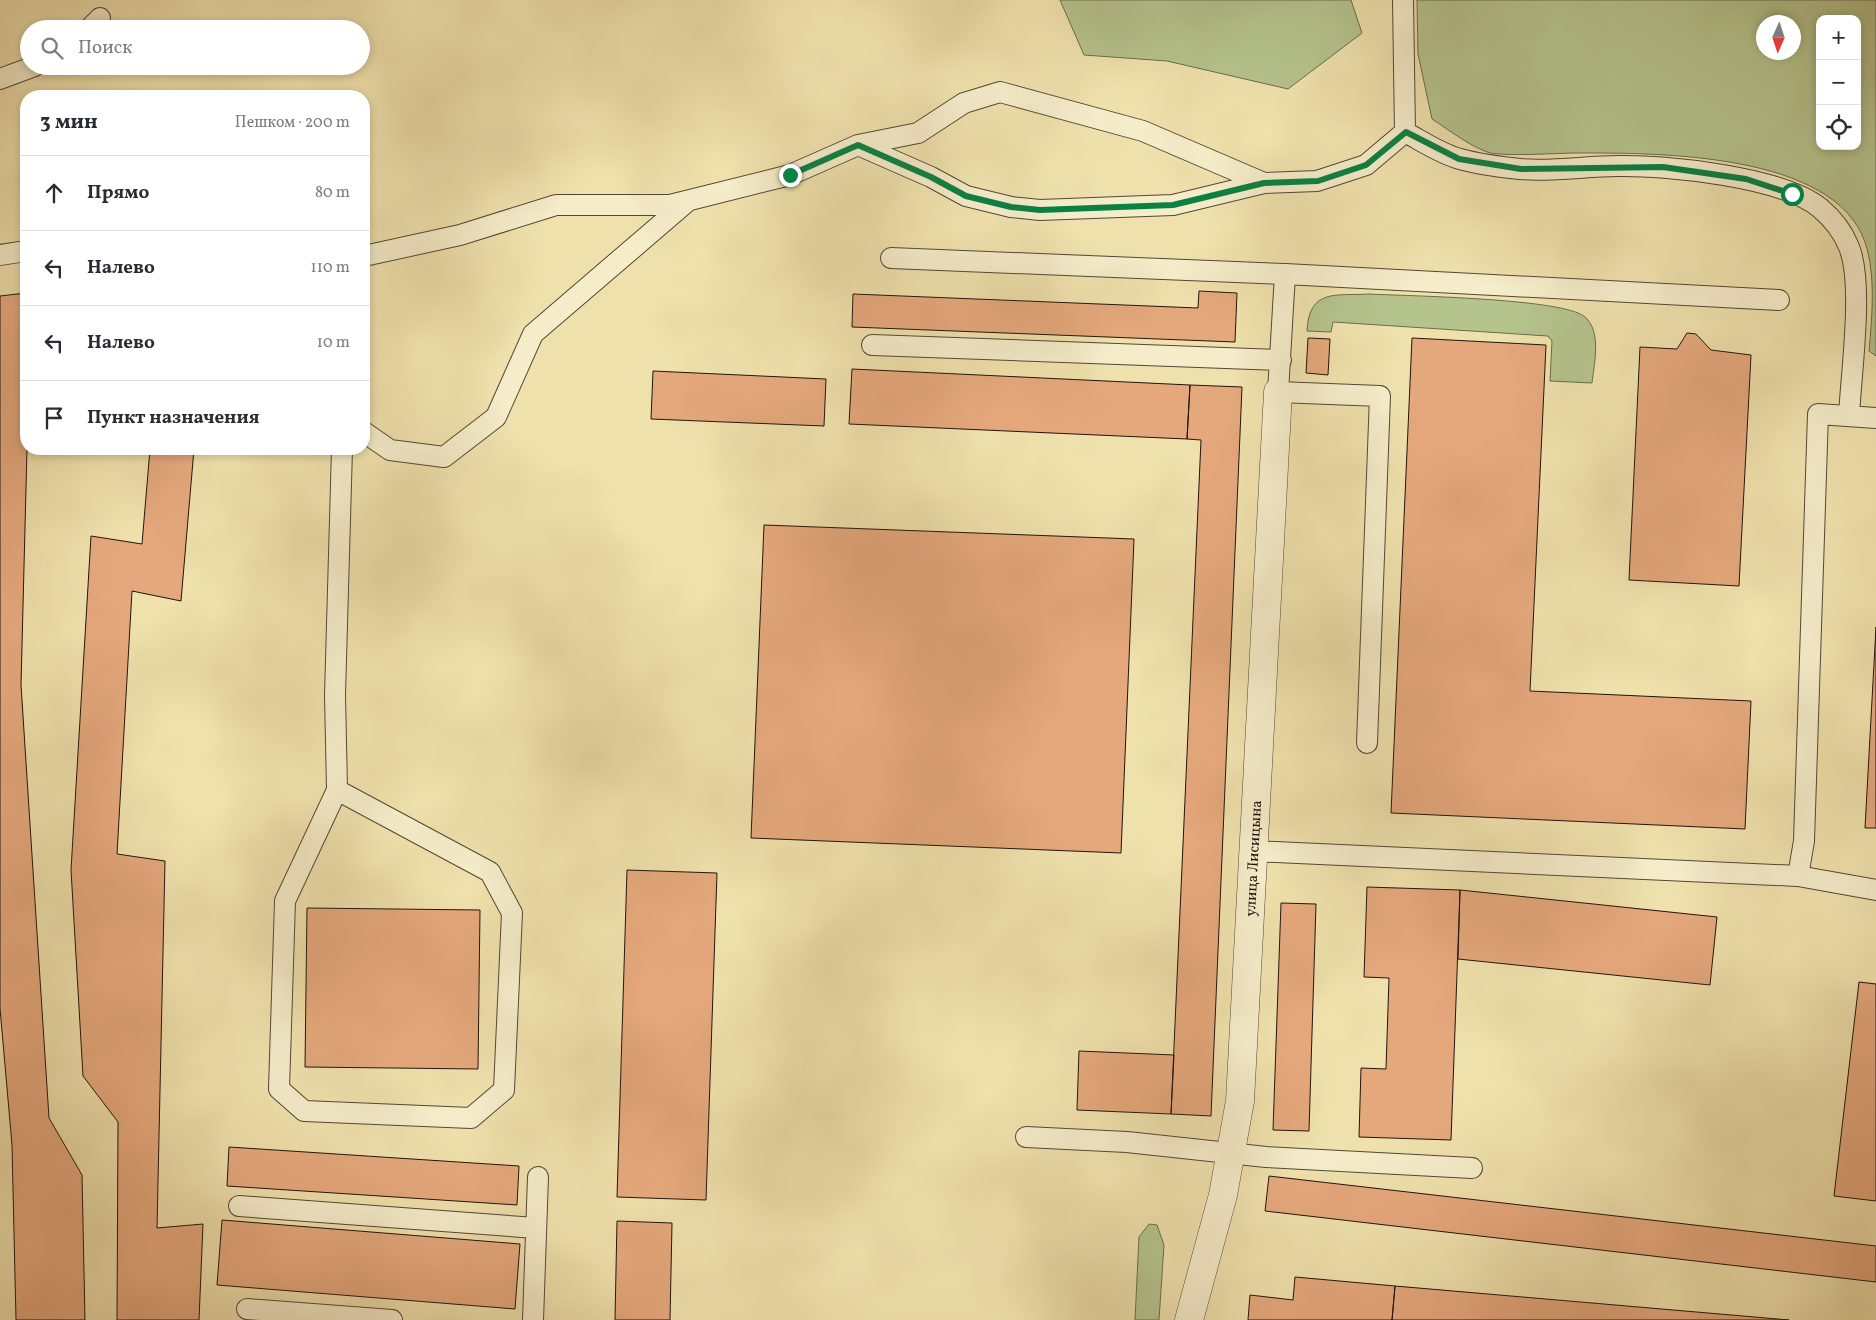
<!DOCTYPE html>
<html lang="ru">
<head>
<meta charset="utf-8">
<style>
	:root { --surface:#fff; --page:#f2f2f3; --text:#2b2b33; --muted:#7c7c81; --line:#e1e1e2 }
	body { margin:0; font-family:Vollkorn,serif; background:var(--page); color:var(--text) }
	.controls { position:absolute; right:15px; top:15px; display:grid; overflow:hidden; border-radius:10px; box-shadow:0 2px 8px #0003 }
	.controls button { width:45px; height:45px; display:grid; place-items:center; padding:0; border:0; border-bottom:1px solid var(--line); background:var(--surface); color:var(--text); font:25px sans-serif }
	.compass { position:absolute; left:1756px; top:15px; width:45px; height:45px; border-radius:50%; background:var(--surface); box-shadow:0 2px 8px #0003; rotate:183deg }
	.stop { position:absolute; width:15px; height:15px; margin:-11px; border:4px solid #0b8043; border-radius:50%; background:#fff }
	.stop.end { background:#0b8043; border-color:#fff; box-shadow:0 1px 5px #0008 }
	.list { margin:0; padding:0; list-style:none }
	h2 { display:flex; justify-content:space-between; align-items:center; height:65px; margin:0; padding:0 20px; font-size:21px }
	h2 small { font-size:16px; font-weight:400; color:var(--muted) }
	.list li { display:grid; grid-template-columns:32px 1fr auto; gap:15px; align-items:center; box-sizing:border-box; height:75px; padding:0 20px; border-top:1px solid var(--line) }
	.list b { display:block; font-size:19px; white-space:nowrap }
	.list em { font-size:16px; font-style:normal; color:var(--muted) }
	.icon { flex:none; width:28px; height:28px; fill:none; stroke:currentColor; stroke-width:2; stroke-linecap:round; stroke-linejoin:round }
	.map { position:relative; flex:none; width:1876px; height:1320px; overflow:hidden }
	.search { position:absolute; background:var(--surface); box-shadow:0 2px 8px #0003; left:20px; top:20px; width:350px; height:55px; display:flex; align-items:center; gap:12px; box-sizing:border-box; padding:0 18px; border-radius:28px; color:var(--muted); font-size:19px }
	.panel { position:absolute; background:var(--surface); box-shadow:0 2px 8px #0003; left:20px; top:90px; width:350px; height:365px; border-radius:20px }
	.map>svg:first-child { display:block }
</style>
</head>
<body>
<div class="map">
<svg width="1876" height="1320" viewBox="0 0 1876 1320">
	<rect width="100%" height="100%" fill="#efe1ac"/>
	<filter id="stains"><feTurbulence type="fractalNoise" baseFrequency=".004" numOctaves="4"/><feColorMatrix values="0 0 0 0 .2 0 0 0 0 .09 0 0 0 0 .02 0 0 0 .5 -.17"/></filter>
	<radialGradient id="worn" r=".72"><stop offset=".6" stop-color="#630" stop-opacity="0"/><stop offset="1" stop-color="#630" stop-opacity=".3"/></radialGradient>
	<path fill="#b5c38d" stroke="#6b6c4e" fill-rule="evenodd" d="M 1060,0 L 1351,0 L 1362,33 L 1288,89 L 1167,61 L 1084,55 Z
		M 1417,0 L 1876,0 L 1876,356 L 1869,351 C 1872,317 1876,275 1865,242 C 1833,152 1657,153 1577,153 C 1561,153 1498,157 1487,152 C 1468,145 1449,130 1432,119 L 1418,54 ZM 1820,19 L 1857,19 L 1857,146 L 1820,146 ZM 1794,22 L 1794,52 L 1764,52 L 1764,22 Z
		M 1369,294 C 1405,296 1564,298 1585,317 C 1602,332 1594,364 1592,383 L 1550,381 L 1552,341 L 1548,336 L 1333,322 L 1331,332 L 1307,331 C 1309,288 1336,296 1369,294 Z
		M 1149,1224 L 1157,1225 L 1164,1245 L 1159,1320 L 1135,1320 L 1139,1237 Z"/>
	<path fill="#e5a87c" stroke="#21140e" d="M 1199,291 L 1237,293 L 1235,342 L 852,327 L 853,294 L 1198,308 Z
		M 26,293 L 27,449 L 21,685 L 49,1118 L 82,1175 L 85,1320 L 16,1320 L 12,1145 L 0,1008 L 0,296 Z
		M 1687,333 L 1696,334 L 1711,350 L 1751,355 L 1739,586 L 1629,580 L 1640,347 L 1677,349 Z
		M 1308,338 L 1330,339 L 1328,375 L 1306,373 Z
		M 1412,338 L 1546,345 L 1530,691 L 1751,701 L 1745,829 L 1391,813 Z
		M 852,369 L 1190,385 L 1187,439 L 849,424 Z
		M 653,371 L 826,379 L 824,426 L 651,419 Z
		M 1190,385 L 1242,387 L 1211,1116 L 1171,1114 L 1201,440 L 1187,439 Z
		M 150,449 L 194,449 L 181,601 L 132,591 L 117,854 L 165,861 L 157,1228 L 203,1224 L 199,1320 L 117,1320 L 118,1122 L 83,1076 L 71,870 L 91,536 L 142,544 Z
		M 764,525 L 1134,539 L 1121,853 L 751,838 Z
		M 1876,627 L 1876,828 L 1865,828 Z
		M 627,870 L 717,873 L 706,1200 L 617,1197 Z
		M 1367,887 L 1460,890 L 1451,1140 L 1359,1137 L 1361,1068 L 1386,1069 L 1389,978 L 1364,977 Z
		M 1460,890 L 1717,917 L 1710,985 L 1458,959 Z
		M 1281,903 L 1316,904 L 1309,1131 L 1273,1130 Z
		M 307,908 L 480,910 L 478,1069 L 305,1067 Z
		M 1859,982 L 1876,984 L 1876,1201 L 1834,1196 Z
		M 1079,1051 L 1174,1055 L 1171,1114 L 1077,1110 Z
		M 229,1147 L 519,1166 L 517,1205 L 227,1186 Z
		M 1269,1176 L 1876,1246 L 1876,1282 L 1265,1211 Z
		M 222,1220 L 520,1244 L 515,1309 L 217,1285 Z
		M 617,1221 L 672,1223 L 670,1320 L 615,1320 Z
		M 1295,1277 L 1395,1286 L 1392,1320 L 1248,1320 L 1250,1295 L 1293,1300 Z
		M 1395,1286 L 1789,1320 L 1392,1320 Z"/>
	<g fill="none" stroke-linecap="round" stroke-linejoin="round">
		<defs>
			<path id="lane" d="M 1403,0 L 1405,132
				M 89,29 L 100,18
				M 0,79 L 35,66
				M 858,145 L 918,133 L 964,103 L 1000,92 L 1143,131 L 1264,183
				M 0,255 L 26,251
				M 364,256 L 460,235 L 556,205 L 670,205 L 790,175 L 858,145 L 931,177 L 966,196 L 1011,207 L 1040,210 L 1173,205 L 1264,183 L 1317,181 L 1366,165 L 1405,132 C 1422,141 1441,154 1460,159 C 1478,164 1500,167 1520,169 C 1552,172 1586,166 1618,166 C 1666,165 1783,177 1820,208 C 1832,218 1843,232 1849,247 C 1864,284 1851,373 1849,416
				M 891,258 L 1285,274
				M 872,345 L 1281,360
				M 364,432 L 390,450 L 444,457 L 496,417 L 533,334 L 688,201
				M 1367,743 L 1380,396 L 1278,392 L 1285,274 L 1779,300
				M 337,790 L 490,872 L 512,913 L 504,1090 L 471,1118 L 304,1111 L 279,1089 L 285,901 L 337,790 L 335,695 L 342,449
				M 1252,851 L 1798,876 L 1876,890
				M 1798,876 L 1804,841 L 1818,414 L 1876,418
				M 1026,1137 L 1127,1142 L 1266,1157 L 1472,1168
				M 239,1206 L 536,1228
				M 247,1309 L 392,1320
				M 533,1320 L 538,1177"/>
			<g id="street">
				<path id="s1" d="M 1189,1320 L 1223,1195 L 1240,1101 L 1278,392"/>
			</g>
		</defs>
		<use href="#lane" stroke="#544736" stroke-width="22"/>
		<use href="#street" stroke="#544736" stroke-width="29"/>
		<use href="#lane" stroke="#f5ecc9" stroke-width="20"/>
		<use href="#street" stroke="#f5ecc9" stroke-width="28"/>
	</g>
	<g fill="none" stroke-linecap="round" stroke-linejoin="round">
		<path stroke="#0b8043" stroke-width="6" d="M 790,175 L 858,145 L 931,177 L 966,196 L 1011,207 L 1040,210 L 1173,205 L 1264,183 L 1318,181 L 1366,165 L 1406,132 L 1459,159 L 1521,169 L 1663,167 L 1746,179 L 1792,194"/>
	</g>
	<g text-anchor="middle" stroke-width="4.5" stroke-linejoin="round" paint-order="stroke">
		<g font-size="15" fill="#21140e" stroke="#f5ecc9">
			<text dy="5" stroke="none"><textPath href="#s1" startOffset="468">улица Лисицына</textPath></text>
		</g>
	</g>
	<rect width="100%" height="100%" filter="url(#stains)"/>
	<rect width="100%" height="100%" fill="url(#worn)"/>
</svg>
<div class="controls">
<button>+</button>
<button>−</button>
<button><svg class="icon" aria-label="locate" viewBox="0 0 24 24"><circle cx="12" cy="12" r="6"/><path d="M12 2v4M12 18v4M2 12h4M18 12h4"/></svg></button>
</div>
<svg class="compass" viewBox="-18 -18 36 36"><path d="M0-13l5 13h-10z" fill="#e53935"/><path d="M0 13l5-13h-10z" fill="#7c7c81"/></svg>
<div class="stop" style="left:1792px;top:194px"></div>
<div class="stop end" style="left:790px;top:175px"></div>
<div class="search"><svg class="icon" aria-label="search" viewBox="0 0 24 24"><circle cx="10" cy="10" r="6"/><path d="M15 15l6 6"/></svg>Поиск</div>
<section class="panel">
<h2>3 мин<small>Пешком · 200 m</small></h2>
<ul class="list">
<li><svg class="icon" aria-label="ahead" viewBox="0 0 24 24"><path d="M12 20V5M6 11l6-6 6 6"/></svg><div><b>Прямо</b></div><em>80 m</em></li>
<li><svg class="icon" aria-label="left" viewBox="0 0 24 24"><path d="M17 20v-9H6M10 6l-5 5 5 5"/></svg><div><b>Налево</b></div><em>110 m</em></li>
<li><svg class="icon" aria-label="left" viewBox="0 0 24 24"><path d="M17 20v-9H6M10 6l-5 5 5 5"/></svg><div><b>Налево</b></div><em>10 m</em></li>
<li><svg class="icon" aria-label="arrive" viewBox="0 0 24 24"><path d="M6 21V4h12l-3 4 3 4H6"/></svg><div><b>Пункт назначения</b></div></li>
</ul>
</section>
</div>
</body>
</html>
